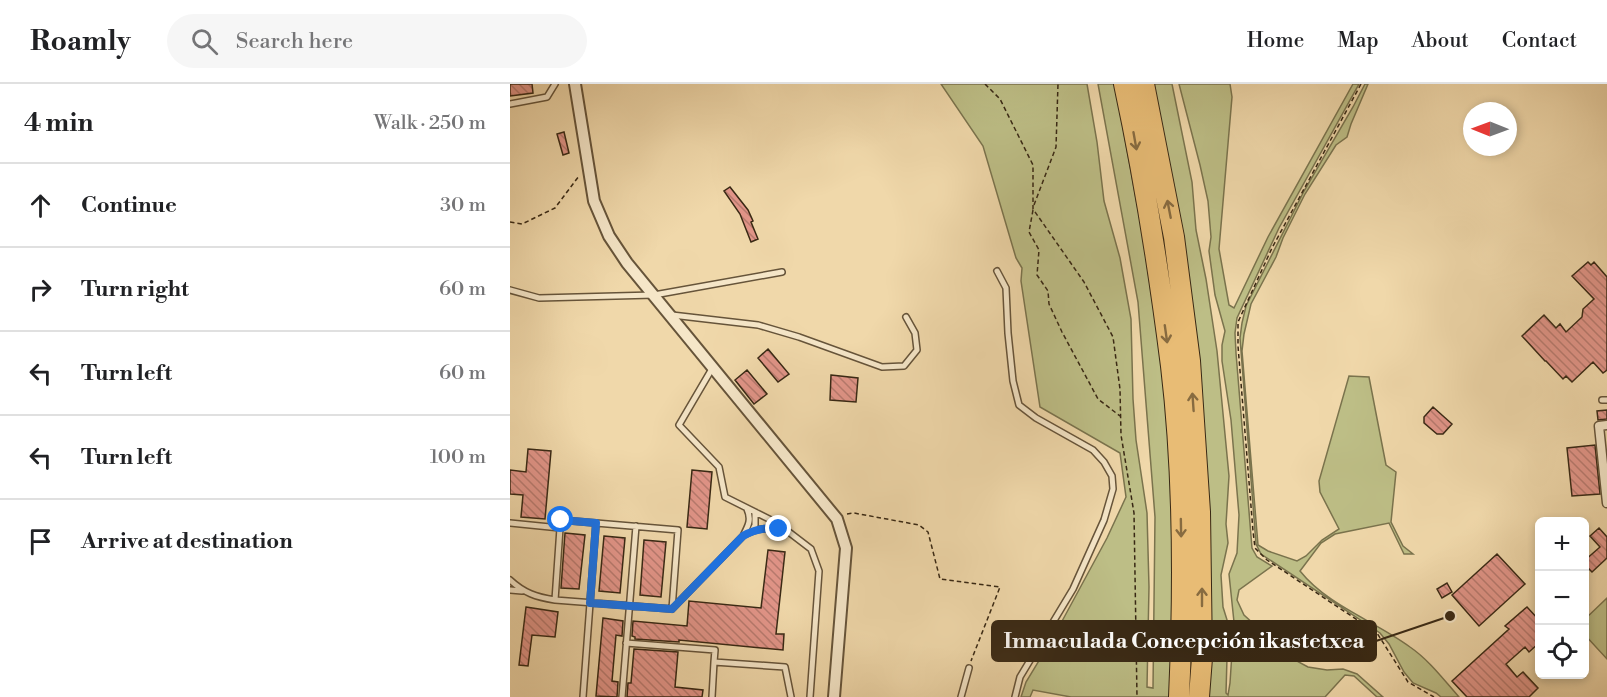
<!DOCTYPE html>
<html lang="en">
<head>
<meta charset="utf-8">
<style>
	:root { --surface:#fff; --page:#f6f6f6; --text:#202124; --muted:#757577; --line:#e0e0e0 }
	body { margin:0; font-family:"Libre Bodoni",serif; background:var(--page); color:var(--text) }
	.controls { position:absolute; right:18px; bottom:18px; display:grid; overflow:hidden; border-radius:9px; box-shadow:0 3px 9px #0003 }
	.controls button { width:54px; height:54px; display:grid; place-items:center; padding:0; border:0; border-bottom:2px solid var(--line); background:var(--surface); color:var(--text); font:30px sans-serif }
	.compass { position:absolute; left:953px; top:18px; width:54px; height:54px; border-radius:50%; background:var(--surface); box-shadow:0 3px 9px #0003; rotate:271deg }
	.stop { position:absolute; width:18px; height:18px; margin:-14px; border:4px solid #1a73e8; border-radius:50%; background:#fff }
	.stop.end { background:#1a73e8; border-color:#fff; box-shadow:0 2px 6px #0008 }
	.list { margin:0; padding:0; list-style:none }
	h2 { display:flex; justify-content:space-between; align-items:center; height:78px; margin:0; padding:0 24px; font-size:26px }
	h2 small { font-size:20px; font-weight:400; color:var(--muted) }
	.list li { display:grid; grid-template-columns:39px 1fr auto; gap:18px; align-items:center; box-sizing:border-box; height:84px; padding:0 24px; border-top:2px solid var(--line) }
	.list b { display:block; font-size:22px; white-space:nowrap }
	.list em { font-size:20px; font-style:normal; color:var(--muted) }
	.icon { flex:none; width:33px; height:33px; fill:none; stroke:currentColor; stroke-width:2; stroke-linecap:round; stroke-linejoin:round }
	.map { position:relative; flex:none; width:1097px; height:613px; overflow:hidden }
	header { display:flex; align-items:center; gap:36px; box-sizing:border-box; height:84px; padding:0 30px; background:var(--surface); border-bottom:2px solid var(--line) }
	header strong { font-size:28px }
	nav { display:flex; gap:33px; margin-inline-start:auto; font-size:21px }
	.search { width:420px; height:54px; background:var(--page); display:flex; align-items:center; gap:15px; box-sizing:border-box; padding:0 21px; border-radius:33px; color:var(--muted); font-size:22px }
	main { display:flex }
	aside { flex:1; background:var(--surface) }
	.map>svg:first-child { display:block }
</style>
</head>
<body>
<header>
<strong>Roamly</strong>
<div class="search"><svg class="icon" aria-label="search" viewBox="0 0 24 24"><circle cx="10" cy="10" r="6"/><path d="M15 15l6 6"/></svg>Search here</div>
<nav><a>Home</a><a>Map</a><a>About</a><a>Contact</a></nav>
</header>
<main>
<aside>
<h2>4 min<small>Walk · 250 m</small></h2>
<ul class="list">
<li><svg class="icon" aria-label="ahead" viewBox="0 0 24 24"><path d="M12 20V5M6 11l6-6 6 6"/></svg><div><b>Continue</b></div><em>30 m</em></li>
<li><svg class="icon" aria-label="right" viewBox="0 0 24 24"><path d="M7 20v-9h11M14 6l5 5-5 5"/></svg><div><b>Turn right</b></div><em>60 m</em></li>
<li><svg class="icon" aria-label="left" viewBox="0 0 24 24"><path d="M17 20v-9H6M10 6l-5 5 5 5"/></svg><div><b>Turn left</b></div><em>60 m</em></li>
<li><svg class="icon" aria-label="left" viewBox="0 0 24 24"><path d="M17 20v-9H6M10 6l-5 5 5 5"/></svg><div><b>Turn left</b></div><em>100 m</em></li>
<li><svg class="icon" aria-label="arrive" viewBox="0 0 24 24"><path d="M6 21V4h12l-3 4 3 4H6"/></svg><div><b>Arrive at destination</b></div></li>
</ul>
</aside>
<div class="map">
<svg width="1097" height="613" viewBox="0 0 1097 613">
	<defs>
		<pattern id="building-back-hatch" width="6" height="6" patternUnits="userSpaceOnUse" patternTransform="scale(1.5)"><rect width="6" height="6" fill="#e29589"/><path d="M-1 5l2 2M0 0l6 6M5-1l2 2" fill="none" stroke="#b87a6f"/></pattern>
	</defs>
	<rect width="100%" height="100%" fill="#f0d8aa"/>
	<filter id="stains"><feTurbulence type="fractalNoise" baseFrequency=".00333" numOctaves="4"/><feColorMatrix values="0 0 0 0 .2 0 0 0 0 .09 0 0 0 0 .02 0 0 0 .5 -.17"/></filter>
	<radialGradient id="worn" r=".72"><stop offset=".6" stop-color="#630" stop-opacity="0"/><stop offset="1" stop-color="#630" stop-opacity=".3"/></radialGradient>
	<path fill="#bdbe86" stroke="#7a734d" stroke-width="1.5" d="M 431,0 L 577,0 L 587,58 L 594,117 L 610,174 L 621,235 L 623,315 L 626,356 L 637,429 L 639,503 L 637,603 L 643,604 L 645,433 L 628,218 L 588,0 L 605,0 L 632,147 L 650,268 L 660,360 L 662,439 L 662,570 L 660,613 L 561,613 L 523,606 L 520,613 L 511,613 L 516,598 L 544,552 L 597,454 L 616,413 L 610,369 L 530,323 L 511,197 L 512,184 L 506,174 L 473,62 Z
		M 643,0 L 662,0 L 682,98 L 686,146 L 696,195 L 707,267 L 719,392 L 716,440 L 718,459 L 711,491 L 713,523 L 718,539 L 716,609 L 718,611 L 720,599 L 724,538 L 719,490 L 727,469 L 729,431 L 721,336 L 712,277 L 712,261 L 715,247 L 705,211 L 699,167 L 701,153 L 698,117 L 690,81 L 669,0 L 720,0 L 722,13 L 709,165 L 719,221 L 724,224 L 758,153 L 843,0 L 849,0 L 769,144 L 727,234 L 725,249 L 726,269 L 742,464 L 747,473 L 762,482 L 729,506 L 727,516 L 734,531 L 781,574 L 798,583 L 817,586 L 833,585 L 847,590 L 873,613 L 867,613 L 844,592 L 835,591 L 815,613 L 697,613 L 699,467 Z
		M 855,0 L 858,0 L 841,40 L 837,53 L 826,61 L 795,110 L 773,154 L 766,173 L 741,220 L 734,250 L 732,267 L 748,461 L 758,467 L 787,477 L 796,472 L 812,456 L 829,445 L 810,408 L 809,397 L 839,292 L 859,293 L 876,381 L 886,388 L 881,438 L 893,462 L 903,470 L 894,470 L 879,439 L 825,450 L 811,459 L 790,487 C 818,522 865,537 900,563 C 919,576 934,596 949,613 L 931,613 L 926,609 L 903,599 L 894,588 L 879,560 L 870,549 L 751,470 L 746,460 L 730,254 L 732,239 L 736,222 L 794,107 L 843,23 Z
		M 1097,514 L 1097,575 L 1074,550 L 1075,535 Z"/>
	<path fill="url(#building-back-hatch)" stroke="#382814" stroke-width="1.5" d="M 0,0 L 22,0 L 23,9 L 0,12 Z
		M 54,48 L 59,69 L 53,71 L 47,50 Z
		M 220,103 L 238,126 L 243,137 L 241,138 L 248,155 L 241,158 L 230,130 L 214,107 Z
		M 1078,178 L 1081,181 L 1084,178 L 1097,193 L 1097,286 L 1093,289 L 1083,278 L 1062,298 L 1056,292 L 1053,295 L 1036,277 L 1035,277 L 1012,252 L 1034,231 L 1046,244 L 1050,240 L 1056,248 L 1072,233 L 1073,225 L 1084,215 L 1062,192 Z
		M 258,265 L 279,290 L 268,298 L 248,274 Z
		M 237,286 L 257,310 L 244,320 L 225,296 Z
		M 321,291 L 348,294 L 346,318 L 320,316 Z
		M 923,323 L 942,340 L 933,350 L 927,350 L 914,339 L 914,333 Z
		M 1097,326 L 1097,335 L 1088,336 L 1087,327 Z
		M 1085,361 L 1090,410 L 1062,412 L 1057,364 Z
		M 18,365 L 41,367 L 35,435 L 11,433 L 13,411 L 0,410 L 0,386 L 16,388 Z
		M 182,386 L 202,388 L 197,445 L 177,443 Z
		M 1089,444 L 1097,453 L 1097,474 L 1082,488 L 1074,480 L 1074,477 L 1090,463 L 1080,452 Z
		M 55,449 L 75,451 L 69,505 L 51,504 Z
		M 94,452 L 115,454 L 110,509 L 89,507 Z
		M 134,456 L 156,458 L 151,513 L 130,511 Z
		M 258,466 L 275,468 L 266,550 L 274,550 L 273,566 L 169,556 L 169,558 L 125,555 L 125,553 L 122,552 L 123,537 L 177,542 L 179,517 L 251,524 Z
		M 987,470 L 1015,500 L 969,542 L 942,511 Z
		M 937,499 L 942,508 L 932,514 L 927,505 Z
		M 16,523 L 48,528 L 45,553 L 22,551 L 18,582 L 9,581 Z
		M 1017,523 L 1029,536 L 1029,559 L 1019,568 L 1015,563 L 996,580 L 1007,593 L 1013,588 L 1028,604 L 1019,613 L 957,613 L 942,597 L 999,545 L 995,542 Z
		M 93,534 L 113,537 L 112,552 L 106,551 L 102,597 L 108,598 L 107,613 L 86,612 Z
		M 124,565 L 168,568 L 165,603 L 193,606 L 192,613 L 117,613 L 118,599 L 121,599 Z"/>
	<g fill="none" stroke-linecap="round" stroke-linejoin="round">
		<defs>
			<path id="service" d="M 0,20 L 37,13 L 45,0
				M 487,187 L 496,204 L 498,249 L 503,297 L 509,321 L 526,334 L 583,366 L 594,378 L 602,392 L 603,405 L 594,436 L 563,505 L 510,593 L 505,613
				M 0,206 L 29,214 L 144,211 L 272,188
				M 162,231 L 248,241 L 289,253 L 372,283 L 394,282 L 407,266 L 405,249 L 396,233
				M 203,283 L 169,341 L 209,383 L 215,413 L 267,439 L 301,465 L 309,487 L 300,613
				M 1092,316 L 1097,316
				M 0,439 L 50,444 L 45,516 C 84,519 123,522 162,525 L 168,446 L 86,439 L 73,613
				M 50,444 L 51,436 L 86,439
				M 242,447 L 245,441 L 245,428
				M 234,451 C 247,444 258,443 272,446
				M 0,496 C 14,509 26,513 45,516
				M 0,506 L 12,507
				M 162,525 L 233,452 C 238,442 242,436 237,425
				M 116,559 L 205,566 L 204,578
				M 112,613 L 126,442
				M 202,613 L 204,578 L 275,583 L 281,613
				M 451,613 L 459,584"/>
			<path id="pedestrian" d="M 1097,341 L 1089,342 L 1097,419"/>
			<path id="minor" d="M 65,0 L 84,117 L 99,152 L 117,179 L 327,435 L 336,464 L 324,613"/>
			<path id="motorway" d="M 614,0 C 634,93 649,187 661,282 C 674,391 674,503 669,613
				M 634,0 L 664,153 L 680,277 L 690,428 L 692,574 L 689,613"/>
		</defs>
		<use href="#service" stroke="#66543a" stroke-width="8"/>
		<use href="#pedestrian" stroke="#66543a" stroke-width="11"/>
		<use href="#minor" stroke="#66543a" stroke-width="14"/>
		<use href="#motorway" stroke="#382814" stroke-width="22"/>
		<path stroke="#382814" stroke-width="1.5" stroke-dasharray="4.5 3" stroke-linecap="butt" d="M 475,0 L 490,15 L 523,81 L 523,125 L 574,198 L 603,253 L 610,305 L 611,351 L 624,429 L 627,613
			M 851,0 L 762,164 L 728,238 L 728,262 L 743,447 L 745,464 L 757,476 L 867,549 L 898,598 L 924,613
			M 524,121 L 546,63 L 548,0
			M 523,126 L 519,148 L 529,166 L 527,191 L 538,207 L 539,220 L 552,248 L 588,315 L 610,332
			M 0,138 L 12,140 L 45,124 L 69,92
			M 337,430 L 344,429 L 409,441 L 418,448 L 430,495 L 490,503 L 461,577"/>
		<use href="#service" stroke="#f5e6c8" stroke-width="5"/>
		<use href="#pedestrian" stroke="#f5e6c8" stroke-width="8"/>
		<use href="#minor" stroke="#f5e6c8" stroke-width="10"/>
		<use href="#motorway" stroke="#e8bc75" stroke-width="20"/>
	</g>
	<defs><path id="oneway-shaft" d="M-6 0H5M1.5-3L5.5 0L1.5 3" fill="none" stroke-width="1.6" stroke-linecap="round" stroke-linejoin="round" transform="scale(1.5)"/></defs>
	<g stroke="#876b40">
		<use href="#oneway-shaft" transform="translate(625 57) rotate(80)"/>
		<use href="#oneway-shaft" transform="translate(659 125) rotate(-101)"/>
		<use href="#oneway-shaft" transform="translate(656 250) rotate(82)"/>
		<use href="#oneway-shaft" transform="translate(683 318) rotate(-94)"/>
		<use href="#oneway-shaft" transform="translate(671 444) rotate(89)"/>
		<use href="#oneway-shaft" transform="translate(692 513) rotate(-90)"/>
	</g>
	<g fill="none" stroke-linecap="round" stroke-linejoin="round">
		<path stroke="#1a73e8" stroke-width="8" d="M 51,436 L 86,439 L 80,519 L 162,525 L 233,452 C 245,445 256,443 269,445"/>
	</g>
	<path fill="none" stroke="#382814" stroke-width="2" d="M940 532L866 557"/>
	<circle fill="#382814" stroke="#f5e6c8" stroke-width="2" cx="940" cy="532" r="6"/>
	<rect fill="#382814" stroke="#382814" stroke-width="2" x="482" y="537" width="384" height="40" rx="6"/>
	<g font-size="22" text-anchor="middle" font-weight="bold" fill="#fff">
		<text x="674" y="564">Inmaculada Concepción ikastetxea</text>
	</g>
	<rect width="100%" height="100%" filter="url(#stains)"/>
	<rect width="100%" height="100%" fill="url(#worn)"/>
</svg>
<div class="controls">
<button>+</button>
<button>−</button>
<button><svg class="icon" aria-label="locate" viewBox="0 0 24 24"><circle cx="12" cy="12" r="6"/><path d="M12 2v4M12 18v4M2 12h4M18 12h4"/></svg></button>
</div>
<svg class="compass" viewBox="-18 -18 36 36"><path d="M0-13l5 13h-10z" fill="#e53935"/><path d="M0 13l5-13h-10z" fill="#757577"/></svg>
<div class="stop" style="left:51px;top:436px"></div>
<div class="stop end" style="left:269px;top:445px"></div>
</div>
</main>
</body>
</html>
